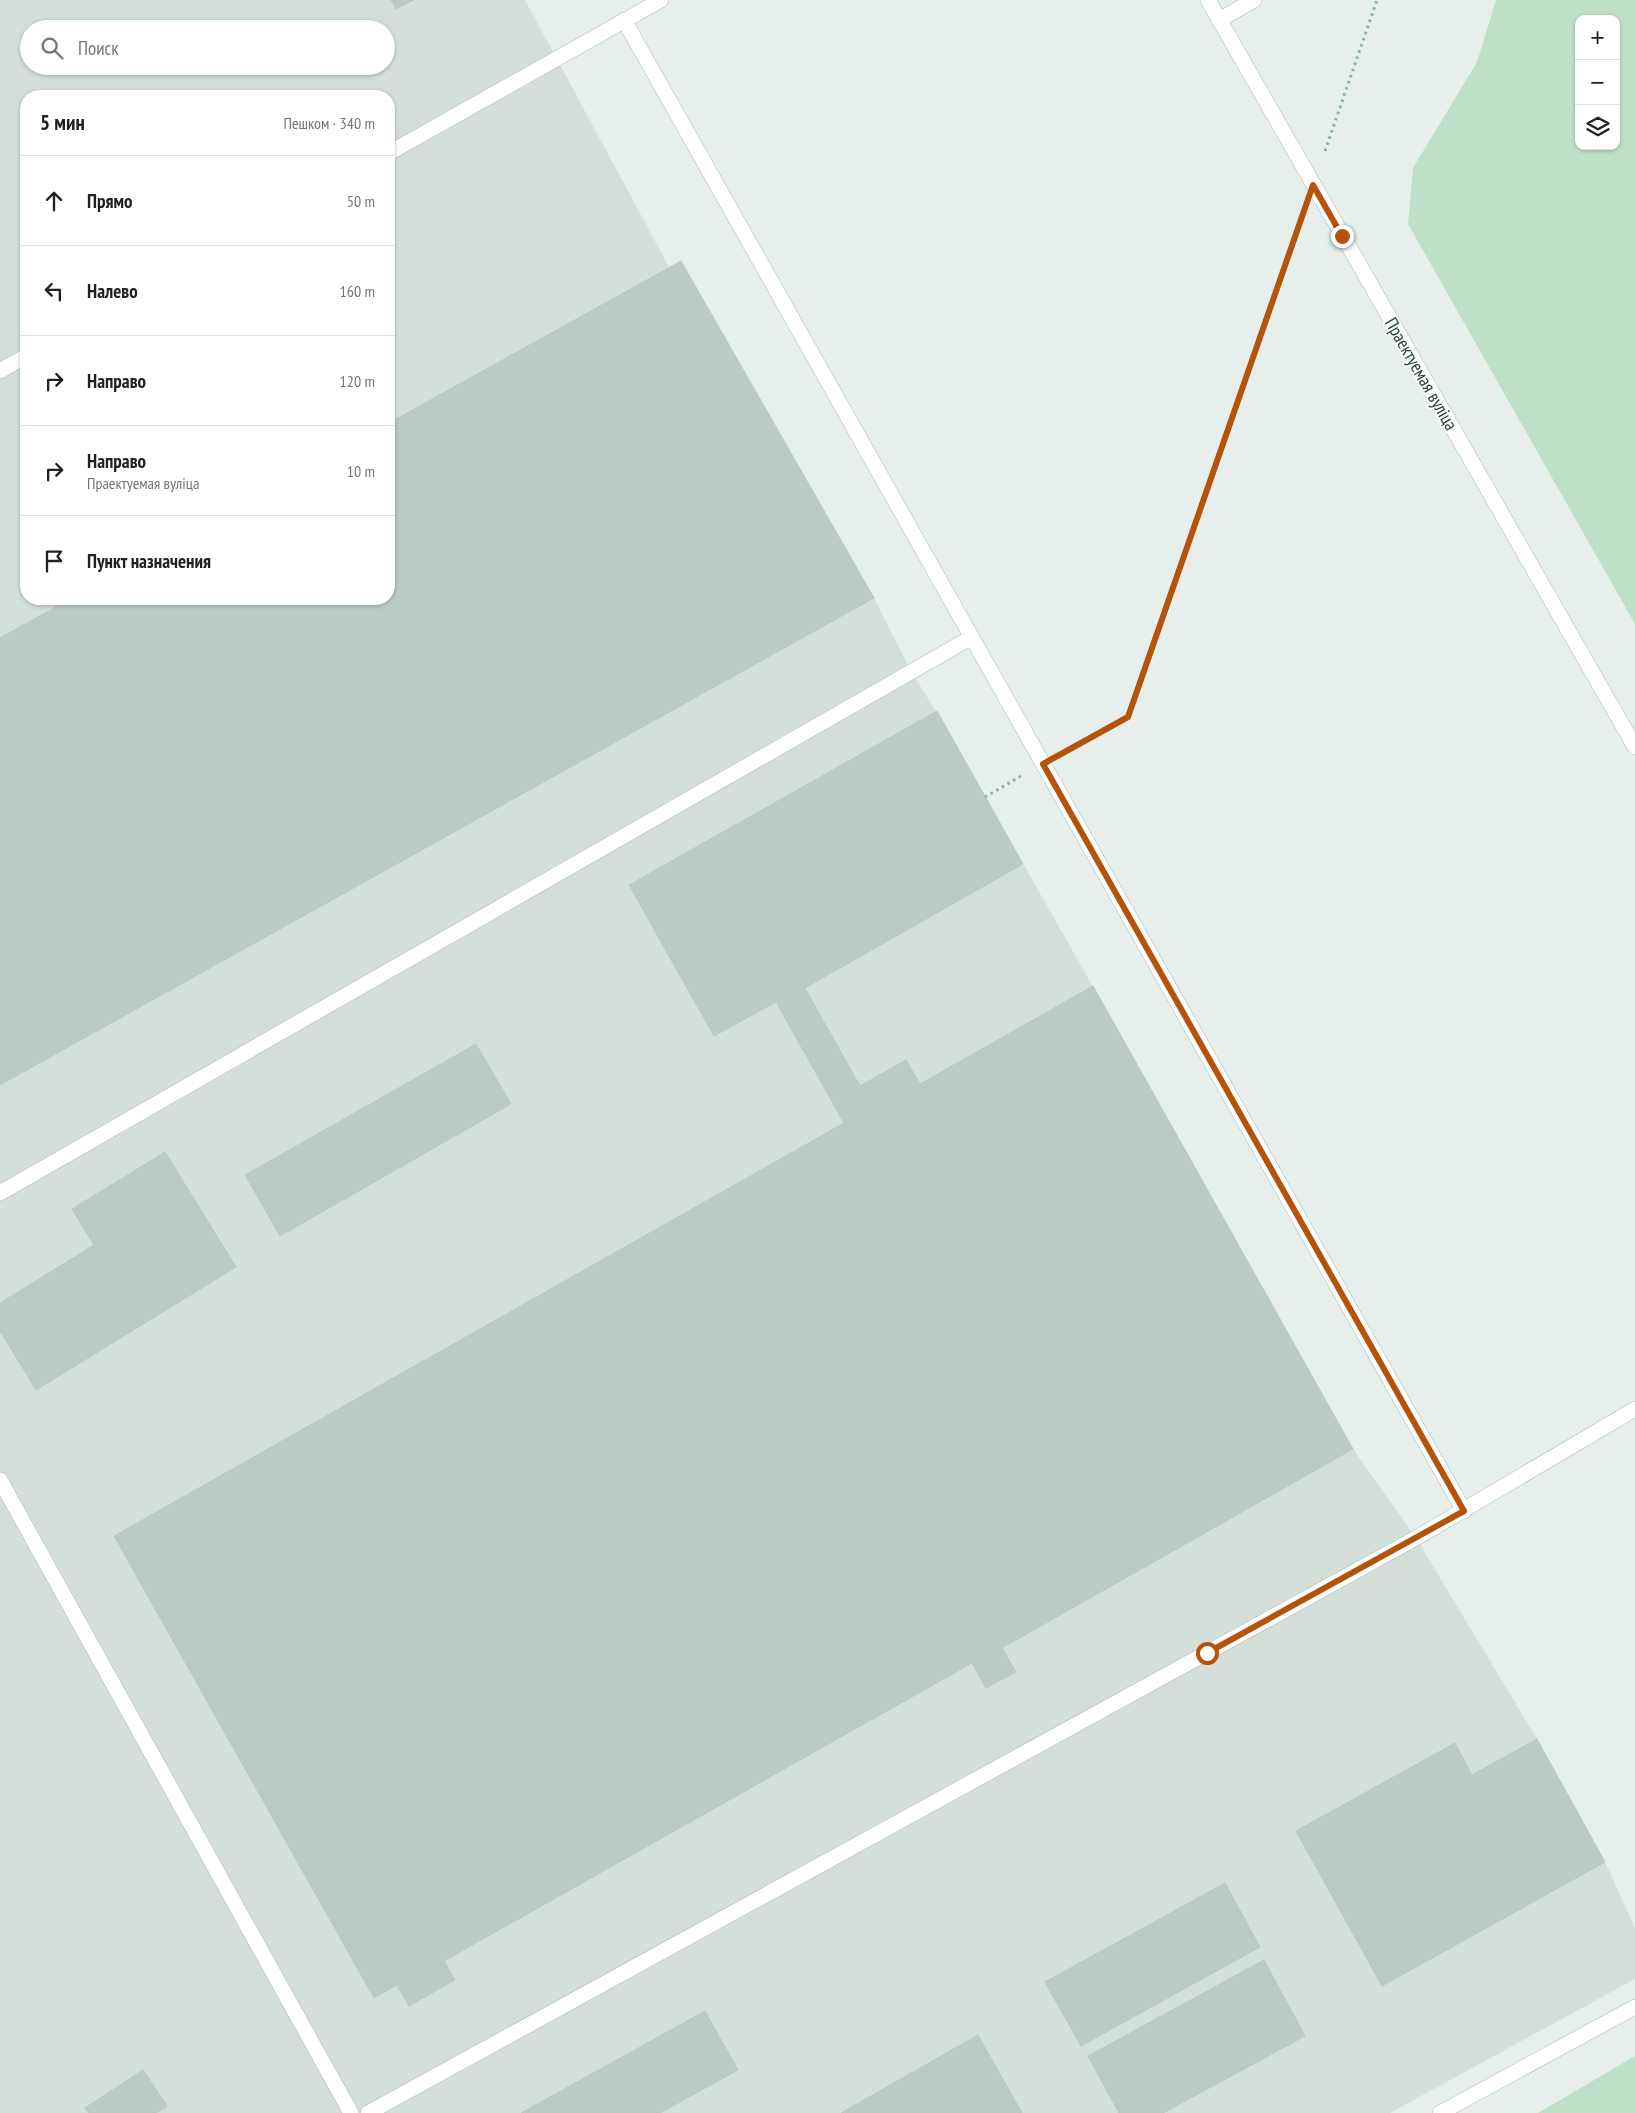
<!DOCTYPE html>
<html lang="ru">
<head>
<meta charset="utf-8">
<style>
	:root { --surface:#fff; --page:#f6f6f6; --text:#202124; --muted:#757577; --line:#e0e0e0 }
	body { margin:0; font-family:"PT Sans Narrow",sans-serif; background:var(--page); color:var(--text) }
	.controls { position:absolute; right:15px; top:15px; display:grid; overflow:hidden; border-radius:10px; box-shadow:0 1px 4px #0004 }
	.controls button { width:45px; height:45px; display:grid; place-items:center; padding:0; border:0; border-bottom:1px solid var(--line); background:var(--surface); color:var(--text); font:25px sans-serif }
	.stop { position:absolute; width:15px; height:15px; margin:-11px; border:4px solid #b45309; border-radius:50%; background:#fff }
	.stop.end { background:#b45309; border-color:#fff; box-shadow:0 1px 5px #0008 }
	.list { margin:0; padding:0; list-style:none }
	h2 { display:flex; justify-content:space-between; align-items:center; height:65px; margin:0; padding:0 20px; font-size:21px }
	h2 small { font-size:16px; font-weight:400; color:var(--muted) }
	.list li { display:grid; grid-template-columns:32px 1fr auto; gap:15px; align-items:center; box-sizing:border-box; height:90px; padding:0 20px; border-top:1px solid var(--line) }
	.list b { display:block; font-size:19px; white-space:nowrap }
	.list p { margin:0; font-size:16px; white-space:nowrap; color:var(--muted) }
	.list em { font-size:16px; font-style:normal; color:var(--muted) }
	.icon { flex:none; width:28px; height:28px; fill:none; stroke:currentColor; stroke-width:2; stroke-linecap:round; stroke-linejoin:round }
	.map { position:relative; flex:none; width:1635px; height:2113px; overflow:hidden }
	.search { position:absolute; background:var(--surface); box-shadow:0 1px 4px #0004; left:20px; top:20px; width:375px; height:55px; display:flex; align-items:center; gap:12px; box-sizing:border-box; padding:0 18px; border-radius:28px; color:var(--muted); font-size:19px }
	.panel { position:absolute; background:var(--surface); box-shadow:0 1px 4px #0004; left:20px; top:90px; width:375px; height:515px; border-radius:20px }
	.map>svg:first-child { display:block }
</style>
</head>
<body>
<div class="map">
<svg width="1635" height="2113" viewBox="0 0 1635 2113">
	<rect width="100%" height="100%" fill="#e6efeb"/>
	<path fill="#d4dfda" fill-rule="evenodd" d="M 0,0 L 525,0 L 669,267 L 681,261 L 874,598 L 911,671 L 948,731 L 1101,1001 L 1353,1449 L 1416,1538 L 1537,1739 L 1605,1862 L 1635,1928 L 1635,1979 L 1390,2113 L 0,2113 ZM 29,29 L 386,29 L 386,66 L 29,66 ZM 26,96 L 389,96 L 389,599 L 26,599 Z"/>
	<path fill="#bfe0c8" fill-rule="evenodd" d="M 1496,0 L 1635,0 L 1635,624 L 1408,224 L 1413,168 L 1477,62 ZM 1579,19 L 1616,19 L 1616,146 L 1579,146 Z
		M 1635,2056 L 1635,2113 L 1538,2113 Z"/>
	<path fill="#bbcac4" stroke="#b8c9c2" d="M 391,0 L 414,0 L 396,9 Z
		M 681,261 L 874,598 L 0,1085 L 0,638 L 70,599 L 389,599 L 389,423 Z
		M 937,711 L 1023,864 L 805,988 L 860,1086 L 906,1060 L 920,1084 L 1093,986 L 1353,1449 L 1002,1648 L 1016,1672 L 986,1688 L 972,1663 L 444,1961 L 455,1980 L 409,2006 L 397,1985 L 374,1998 L 114,1536 L 844,1123 L 776,1002 L 714,1036 L 629,885 Z
		M 476,1044 L 511,1104 L 280,1236 L 245,1175 Z
		M 165,1152 L 236,1267 L 36,1390 L 0,1331 L 0,1303 L 94,1245 L 72,1209 Z
		M 1537,1739 L 1605,1862 L 1382,1986 L 1296,1831 L 1455,1743 L 1472,1775 Z
		M 1225,1883 L 1260,1947 L 1081,2046 L 1045,1982 Z
		M 1264,1960 L 1305,2036 L 1163,2113 L 1119,2113 L 1088,2056 Z
		M 705,2011 L 738,2070 L 660,2113 L 521,2113 Z
		M 978,2035 L 1022,2113 L 841,2113 Z
		M 143,2070 L 167,2106 L 156,2113 L 89,2113 L 85,2108 Z"/>
	<g fill="none" stroke-linecap="round" stroke-linejoin="round">
		<defs>
			<path id="minor" d="M 1208,0 L 1635,747
				M 624,20 L 1464,1511
				M 1219,20 L 1254,0
				M 389,153 L 661,0
				M 0,371 L 26,356
				M 0,1193 L 972,637
				M 0,1480 L 351,2113
				M 368,2113 L 1416,1538 L 1635,1409
				M 1440,2113 L 1635,2007"/>
		</defs>
		<use href="#minor" stroke="#a8b8b2" stroke-width="16"/>
		<path stroke="#86b3a5" stroke-width="3" stroke-dasharray="2.5 4" stroke-linecap="butt" d="M 1325,151 L 1377,0
			M 1066,751 L 1128,717 L 1301,218
			M 985,797 L 1021,776"/>
		<use href="#minor" stroke="#fff" stroke-width="15"/>
	</g>
	<g fill="none" stroke-linecap="round" stroke-linejoin="round">
		<path stroke="#b45309" stroke-width="6" d="M 1207,1653 L 1464,1511 L 1043,764 L 1128,717 L 1313,185 L 1342,236"/>
	</g>
	<g text-anchor="middle" stroke-width="4" stroke-linejoin="round" paint-order="stroke">
		<g font-size="18" fill="#24423a" stroke="#f7fbf9">
			<text transform="translate(1421 374) rotate(60)" y="6">Праектуемая вуліца</text>
		</g>
	</g>
</svg>
<div class="controls">
<button>+</button>
<button>−</button>
<button><svg class="icon" aria-label="layers" viewBox="0 0 24 24"><path d="M12 4l9 5-9 5-9-5zM3 14l9 5 9-5"/></svg></button>
</div>
<div class="stop" style="left:1207px;top:1653px"></div>
<div class="stop end" style="left:1342px;top:236px"></div>
<div class="search"><svg class="icon" aria-label="search" viewBox="0 0 24 24"><circle cx="10" cy="10" r="6"/><path d="M15 15l6 6"/></svg>Поиск</div>
<section class="panel">
<h2>5 мин<small>Пешком · 340 m</small></h2>
<ul class="list">
<li><svg class="icon" aria-label="ahead" viewBox="0 0 24 24"><path d="M12 20V5M6 11l6-6 6 6"/></svg><div><b>Прямо</b></div><em>50 m</em></li>
<li><svg class="icon" aria-label="left" viewBox="0 0 24 24"><path d="M17 20v-9H6M10 6l-5 5 5 5"/></svg><div><b>Налево</b></div><em>160 m</em></li>
<li><svg class="icon" aria-label="right" viewBox="0 0 24 24"><path d="M7 20v-9h11M14 6l5 5-5 5"/></svg><div><b>Направо</b></div><em>120 m</em></li>
<li><svg class="icon" aria-label="right" viewBox="0 0 24 24"><path d="M7 20v-9h11M14 6l5 5-5 5"/></svg><div><b>Направо</b><p>Праектуемая вуліца</p></div><em>10 m</em></li>
<li><svg class="icon" aria-label="arrive" viewBox="0 0 24 24"><path d="M6 21V4h12l-3 4 3 4H6"/></svg><div><b>Пункт назначения</b></div></li>
</ul>
</section>
</div>
</body>
</html>
